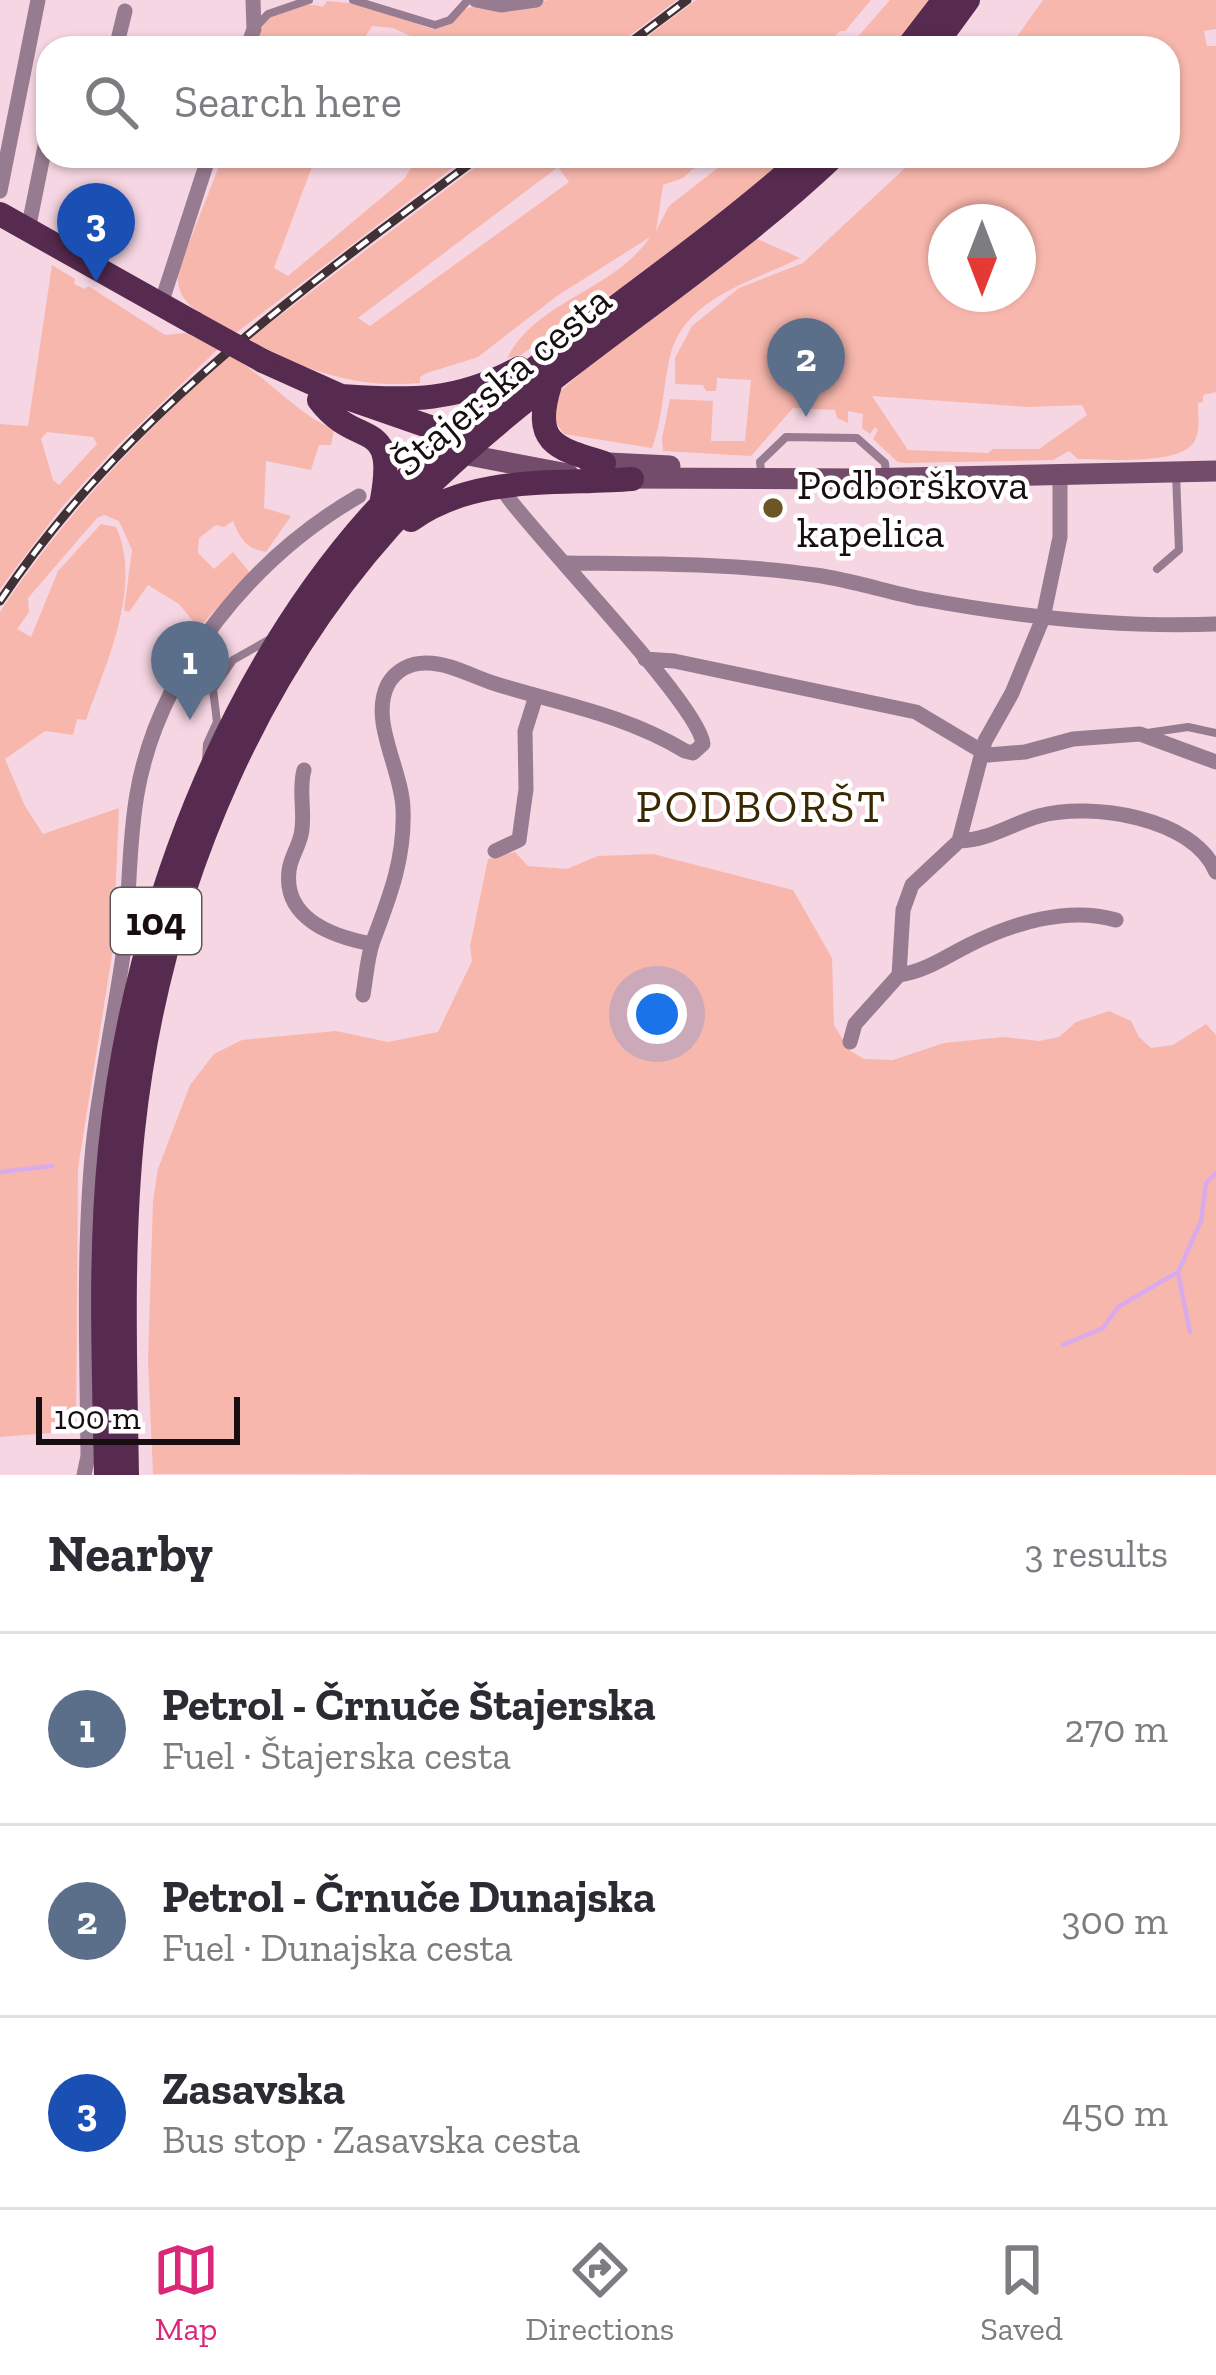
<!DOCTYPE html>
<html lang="en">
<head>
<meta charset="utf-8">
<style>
	:root { --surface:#fff; --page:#f7f7f7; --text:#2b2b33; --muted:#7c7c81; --line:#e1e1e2; --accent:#db2777 }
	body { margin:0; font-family:"Zilla Slab",serif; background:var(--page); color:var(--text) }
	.compass { position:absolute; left:928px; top:204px; width:108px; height:108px; border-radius:50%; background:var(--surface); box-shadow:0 3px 9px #0004; rotate:180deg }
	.scale { position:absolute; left:36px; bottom:30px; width:204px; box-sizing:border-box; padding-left:12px; border:6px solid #180d11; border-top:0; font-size:33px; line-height:42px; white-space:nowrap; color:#180d11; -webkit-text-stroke:9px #fff; paint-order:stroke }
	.you { position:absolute; left:657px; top:1014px; width:42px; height:42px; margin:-30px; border:9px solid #fff; border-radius:50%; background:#1a73e8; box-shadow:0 0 0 18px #1a73e833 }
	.badge { display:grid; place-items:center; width:78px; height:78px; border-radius:50%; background:var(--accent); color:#fff; font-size:39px; font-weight:700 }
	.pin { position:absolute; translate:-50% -99px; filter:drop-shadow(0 3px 6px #0008) }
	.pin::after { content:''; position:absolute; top:63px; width:42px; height:36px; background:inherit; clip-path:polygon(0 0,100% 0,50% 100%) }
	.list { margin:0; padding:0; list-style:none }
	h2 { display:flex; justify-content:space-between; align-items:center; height:156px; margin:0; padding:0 48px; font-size:51px }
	h2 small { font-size:39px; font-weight:400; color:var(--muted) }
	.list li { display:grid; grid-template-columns:78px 1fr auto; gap:36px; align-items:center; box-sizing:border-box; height:192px; padding:0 48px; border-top:3px solid var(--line) }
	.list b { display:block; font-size:45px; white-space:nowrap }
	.list p { margin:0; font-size:39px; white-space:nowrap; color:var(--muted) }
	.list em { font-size:39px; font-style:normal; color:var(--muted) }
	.icon { flex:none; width:66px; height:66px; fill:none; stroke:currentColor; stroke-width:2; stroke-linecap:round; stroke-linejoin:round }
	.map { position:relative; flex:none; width:1216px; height:1475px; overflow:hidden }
	.search { position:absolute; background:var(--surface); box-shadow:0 3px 9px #0004; left:36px; right:36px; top:36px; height:132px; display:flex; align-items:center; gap:30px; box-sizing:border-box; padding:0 42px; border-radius:36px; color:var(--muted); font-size:45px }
	.sheet { height:732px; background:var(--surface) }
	nav { display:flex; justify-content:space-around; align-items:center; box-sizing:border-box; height:168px; border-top:3px solid var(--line); background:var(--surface); font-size:33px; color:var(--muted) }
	nav a { display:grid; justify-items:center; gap:6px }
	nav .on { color:var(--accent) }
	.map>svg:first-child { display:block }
</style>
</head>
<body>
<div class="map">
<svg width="1216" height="1475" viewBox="0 0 1216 1475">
	<rect width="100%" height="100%" fill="#f6d6e2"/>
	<path fill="#f8b7ad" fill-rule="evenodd" d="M 548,0 L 677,0 L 613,48 L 451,48 L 446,45 L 436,48 L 393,28 L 372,26 L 358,48 L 254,48 C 258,40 261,27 267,20 C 279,7 307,1 323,7 L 327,1 L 358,4 L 432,29 C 450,27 452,15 466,9 C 487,0 522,8 548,0 Z
		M 696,0 L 871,0 L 845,31 L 840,31 L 823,48 L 632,48 Z
		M 890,0 L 935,0 L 897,48 L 848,48 Z
		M 1043,0 L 1216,0 L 1216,29 L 1204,31 L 1207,46 L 1216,46 L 1216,392 L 1203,395 L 1203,402 L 1198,403 C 1198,416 1201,430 1194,442 C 1179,466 1105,459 1078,459 L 1069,451 L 1053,460 L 906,463 L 898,462 L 873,439 L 878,430 L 875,427 L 870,434 L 862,428 L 863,414 L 848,411 L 848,423 L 837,418 L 835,410 L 793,408 L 751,456 L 663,451 L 662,439 L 670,399 L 713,401 L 711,441 L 745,441 L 751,380 L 717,378 L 716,391 L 706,391 L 703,385 L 675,384 L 675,358 L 692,326 L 739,288 L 803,263 L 918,156 L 1168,156 L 1168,48 L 1009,48 ZM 946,222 L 1018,222 L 1018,294 L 946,294 ZM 872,396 L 1028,407 L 1082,405 L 1087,415 L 1039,449 L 993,449 L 988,453 L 908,450 Z
		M 223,156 L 316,156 L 274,268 L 288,276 L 404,179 L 419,156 L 468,156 L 236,333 C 208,317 174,307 178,271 Z
		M 490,156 L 707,156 L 683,178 L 663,185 L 656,231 L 669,206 L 733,156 L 793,156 L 644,275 L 574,316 L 521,355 L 507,358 C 538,299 614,291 650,237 L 557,296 L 478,357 L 427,373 L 420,377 L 420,383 C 358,389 302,370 249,339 ZM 558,167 L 569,182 L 370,326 L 358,318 Z
		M 755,238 L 800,258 C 755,281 684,297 670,356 C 663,386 663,419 652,448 L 564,434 L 556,423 L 553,398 L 607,349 Z
		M 52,265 L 75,279 L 74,284 L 85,289 L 88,286 L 165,335 L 186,333 L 218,349 L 117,446 L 61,508 L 0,589 L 0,424 L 28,426 ZM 47,432 L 93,437 L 97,444 L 59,485 L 53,480 L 41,439 Z
		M 228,354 C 266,376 294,412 334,430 L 331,445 L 319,445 L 311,470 L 266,461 L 264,508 L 291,516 L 266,552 C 246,549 240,538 233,521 L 224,527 L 216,525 L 199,538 L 198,553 L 214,569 L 233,552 L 250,573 L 201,625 L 197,626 L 179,604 L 148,585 L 129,612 L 124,610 L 132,550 L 119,521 L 104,515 L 97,518 L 28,598 L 29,612 L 17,629 L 31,637 L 58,571 L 101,524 L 116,527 C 143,586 106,663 86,720 L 77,719 L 73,735 L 45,731 L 5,759 L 25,806 L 43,834 L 119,808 L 113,949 L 78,1168 L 76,1431 L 0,1437 L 0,612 C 64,515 144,433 228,354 Z
		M 515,852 L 528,866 L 567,869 L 598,856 L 653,854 L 793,890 L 832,958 L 834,1025 L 849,1050 L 864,1059 L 893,1060 L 944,1043 L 1004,1037 L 1039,1041 L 1059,1037 L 1076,1022 L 1109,1011 L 1131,1021 L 1139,1037 L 1151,1048 L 1173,1045 L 1206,1024 L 1216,1035 L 1216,1475 L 153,1474 L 148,1361 L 153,1201 L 158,1169 L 190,1085 L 214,1054 L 242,1040 L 336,1031 L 388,1042 L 438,1032 L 472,961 L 470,946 L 488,859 Z"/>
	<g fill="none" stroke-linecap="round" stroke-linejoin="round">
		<path stroke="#d9abea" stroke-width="4.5" d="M 0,1172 L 52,1166
			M 1178,1273 L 1190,1332
			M 1063,1345 L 1103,1328 L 1118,1307 L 1178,1272 L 1201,1221 L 1206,1183 L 1216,1173"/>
		<path stroke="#977b90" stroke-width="8" d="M 353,0 L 435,25 L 450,20 L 468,0
			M 255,28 L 268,14 L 309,0
			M 761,470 L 760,462 L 786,437 L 857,438 L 885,463 L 886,474
			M 1157,569 L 1179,550 L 1176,474
			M 1147,733 L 1188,727 L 1216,733
			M 206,760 L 207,744 L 217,722 L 213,689 L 233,660 L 272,638"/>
		<path stroke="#977b90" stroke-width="15" d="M 476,0 L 501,5 L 536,0
			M 116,48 L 125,11
			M 247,48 L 254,29 L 253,0
			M 0,191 L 38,0
			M 28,230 L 48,131
			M 161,304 L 209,156
			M 567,563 C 651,564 733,563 815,575 C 852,580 887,592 923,599 C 1020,617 1118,628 1216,624
			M 645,659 L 674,661 L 916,712 L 988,755 L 1025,752 L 1073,739 L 1140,734 L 1216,762
			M 304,770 C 298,791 306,814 301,835 C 298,848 290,859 289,871 C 283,920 335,937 372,944
			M 959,841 C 989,840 1011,824 1039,816 C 1091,802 1193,817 1216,872
			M 495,851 L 519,840 L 526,789 L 525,731 L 536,696
			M 899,975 L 903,910 L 912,885 L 959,841 L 985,741 L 1012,693 L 1043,618 L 1060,537 L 1060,476
			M 363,995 C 366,978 367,958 373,941 C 390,896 405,858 403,809 C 402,769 369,721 388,684 C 396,670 410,663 426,663 C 451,663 473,677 496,684 C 561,704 626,715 685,751 L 693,753 L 703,744 C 700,706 539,541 507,496
			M 850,1042 L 855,1024 L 899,975 C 926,971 945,957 969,945 C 1013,923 1068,906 1116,920
			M 84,1475 L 88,1456 C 87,1353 83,1249 93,1146 C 100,1080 115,1015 124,948 C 130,897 128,845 137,794 C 158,671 253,557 359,496"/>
		<path stroke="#724c6a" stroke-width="21" d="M 463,454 L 568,474
			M 588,462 L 670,466
			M 617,478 L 860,479 L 1216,471"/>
		<path stroke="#572a4f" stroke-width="24" d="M 907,48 L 944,0
			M 933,48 L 968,0
			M 0,214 L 194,323
			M 263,361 L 341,396 L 462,438
			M 550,385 C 532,442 554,448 604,463
			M 341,396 C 410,401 457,402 519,368
			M 319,400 C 358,452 399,413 381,505
			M 411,520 C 475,474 557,485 632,479
			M 106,1475 C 104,1366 99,1257 110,1149 C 134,907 238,638 417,468 C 538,354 682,267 806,156
			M 127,1475 C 125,1360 121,1244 133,1130 C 159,889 261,645 439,476 C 562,359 711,273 834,156"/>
		<defs>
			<path id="rail" d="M 623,48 L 687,0
				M 0,601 C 126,413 302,290 480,156"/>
		</defs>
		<use href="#rail" stroke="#3f3136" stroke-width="9"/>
		<use href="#rail" stroke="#fff" stroke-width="4.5" stroke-dasharray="14" stroke-linecap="butt"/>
		<path stroke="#572a4f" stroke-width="24" d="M 194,323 L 263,361"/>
	</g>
	<circle fill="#6d5626" stroke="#fff" stroke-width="4.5" cx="773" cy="508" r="12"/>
	<g text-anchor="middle" stroke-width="9" stroke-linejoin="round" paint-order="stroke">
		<rect fill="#fff" stroke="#5d5658" stroke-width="3" x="111" y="888" width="90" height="66" rx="9"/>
		<g font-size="39" font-weight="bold" fill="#180d11">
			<text x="156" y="935">104</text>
		</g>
		<g font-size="42" fill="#180d11" stroke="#fff">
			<text transform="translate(501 380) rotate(-40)" y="15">Štajerska cesta</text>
		</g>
		<g font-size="42" fill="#180d11" stroke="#fff" text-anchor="start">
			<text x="797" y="499">Podborškova<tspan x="797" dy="48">kapelica</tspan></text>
		</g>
		<g font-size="45" letter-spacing="3" fill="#3a2800" stroke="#fff">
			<text x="762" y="822">PODBORŠT</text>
		</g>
	</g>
</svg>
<svg class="compass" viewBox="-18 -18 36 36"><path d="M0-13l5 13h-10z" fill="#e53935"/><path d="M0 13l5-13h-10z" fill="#7c7c81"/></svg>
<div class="scale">100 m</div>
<div class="you"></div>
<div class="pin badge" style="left:190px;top:720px;background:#5c6f8a">1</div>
<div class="pin badge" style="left:806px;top:417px;background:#5c6f8a">2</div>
<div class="pin badge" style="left:96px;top:282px;background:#1a4fb4">3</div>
<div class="search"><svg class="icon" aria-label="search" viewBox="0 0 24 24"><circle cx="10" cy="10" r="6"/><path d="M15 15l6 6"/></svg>Search here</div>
</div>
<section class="sheet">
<h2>Nearby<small>3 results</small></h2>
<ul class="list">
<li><span class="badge" style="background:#5c6f8a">1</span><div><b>Petrol - Črnuče Štajerska</b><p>Fuel · Štajerska cesta</p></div><em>270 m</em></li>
<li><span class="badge" style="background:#5c6f8a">2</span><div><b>Petrol - Črnuče Dunajska</b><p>Fuel · Dunajska cesta</p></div><em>300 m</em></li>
<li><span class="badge" style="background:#1a4fb4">3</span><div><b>Zasavska</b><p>Bus stop · Zasavska cesta</p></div><em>450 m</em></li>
</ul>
</section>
<nav>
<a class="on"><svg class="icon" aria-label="map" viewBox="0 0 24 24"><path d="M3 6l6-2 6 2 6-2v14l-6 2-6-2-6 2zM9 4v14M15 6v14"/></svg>Map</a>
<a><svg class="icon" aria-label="directions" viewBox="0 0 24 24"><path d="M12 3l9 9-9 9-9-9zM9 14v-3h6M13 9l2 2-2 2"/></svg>Directions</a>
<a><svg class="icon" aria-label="saved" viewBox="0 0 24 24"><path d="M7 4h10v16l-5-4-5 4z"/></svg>Saved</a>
</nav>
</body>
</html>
